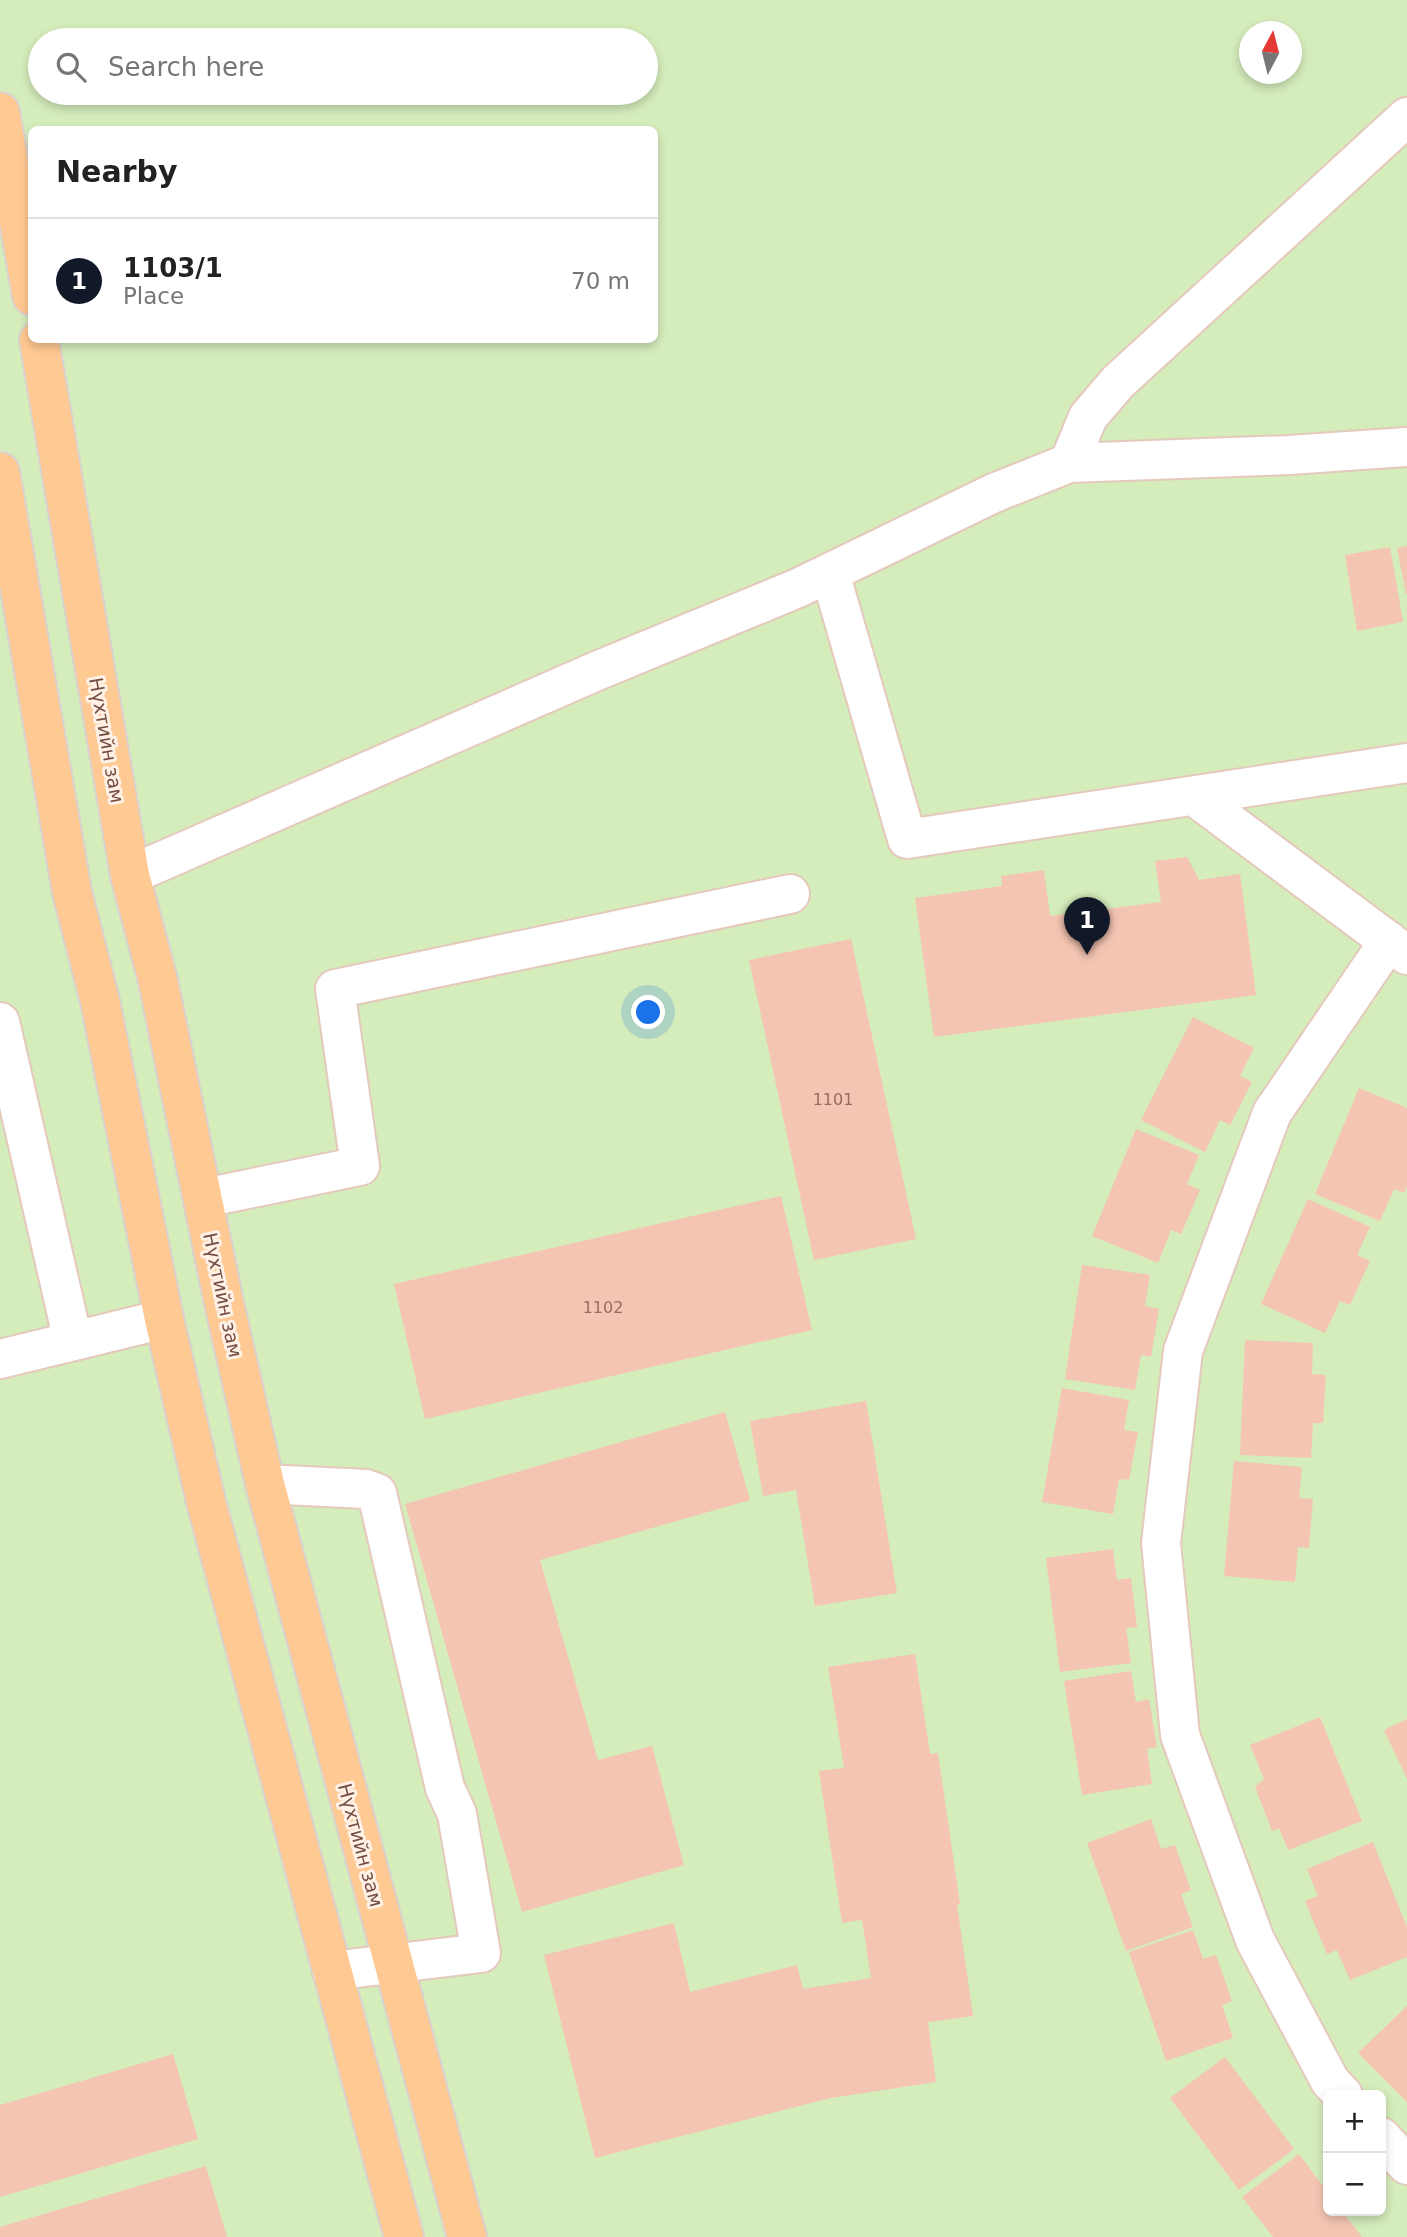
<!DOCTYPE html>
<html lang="en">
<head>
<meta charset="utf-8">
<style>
	:root { --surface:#fff; --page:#f2f2f2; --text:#222; --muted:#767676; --line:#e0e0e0; --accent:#111827 }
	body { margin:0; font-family:"DejaVu Sans",sans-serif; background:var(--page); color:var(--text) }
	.controls { position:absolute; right:21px; bottom:21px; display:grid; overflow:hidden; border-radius:10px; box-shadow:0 4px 10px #0003 }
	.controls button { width:63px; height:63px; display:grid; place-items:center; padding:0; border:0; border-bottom:2px solid var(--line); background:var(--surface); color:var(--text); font:35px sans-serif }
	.compass { position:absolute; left:1239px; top:21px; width:63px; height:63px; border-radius:50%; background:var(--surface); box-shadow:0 4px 10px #0003; rotate:7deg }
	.you { position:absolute; left:649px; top:1013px; width:24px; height:24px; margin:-18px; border:5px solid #fff; border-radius:50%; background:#1a73e8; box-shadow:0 0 0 10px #1a73e833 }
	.badge { display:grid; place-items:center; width:46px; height:46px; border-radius:50%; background:var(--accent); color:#fff; font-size:23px; font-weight:700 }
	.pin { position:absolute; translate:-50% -58px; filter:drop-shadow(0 2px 4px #0008) }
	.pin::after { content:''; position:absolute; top:37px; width:24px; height:21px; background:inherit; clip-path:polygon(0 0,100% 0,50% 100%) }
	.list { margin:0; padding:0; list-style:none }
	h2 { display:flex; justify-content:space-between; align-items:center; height:91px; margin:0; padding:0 28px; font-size:30px }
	h2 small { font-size:23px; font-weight:400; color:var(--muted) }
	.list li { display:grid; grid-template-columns:46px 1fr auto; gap:21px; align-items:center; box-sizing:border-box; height:126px; padding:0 28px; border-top:2px solid var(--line) }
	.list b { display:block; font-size:26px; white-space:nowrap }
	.list p { margin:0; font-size:23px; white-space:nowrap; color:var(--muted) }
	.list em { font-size:23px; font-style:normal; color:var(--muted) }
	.icon { flex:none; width:38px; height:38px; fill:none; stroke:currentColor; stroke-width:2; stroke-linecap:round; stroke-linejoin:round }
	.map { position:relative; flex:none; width:1407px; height:2237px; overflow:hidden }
	.search { position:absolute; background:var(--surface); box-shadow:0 4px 10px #0003; left:28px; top:28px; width:630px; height:77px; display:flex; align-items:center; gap:18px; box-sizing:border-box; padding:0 24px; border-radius:38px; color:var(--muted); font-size:26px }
	.panel { position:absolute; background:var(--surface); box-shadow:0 4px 10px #0003; left:28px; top:126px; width:630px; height:217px; border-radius:10px }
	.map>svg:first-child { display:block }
</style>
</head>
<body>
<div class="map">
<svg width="1407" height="2237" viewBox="0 0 1407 2237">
	<rect width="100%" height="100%" fill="#feeddd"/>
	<path fill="#d5ecbb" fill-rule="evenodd" d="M 0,0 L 1407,0 L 1407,2237 L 0,2237 ZM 1250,32 L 1292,32 L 1292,74 L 1250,74 ZM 40,40 L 646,40 L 646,93 L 40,93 ZM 32,130 L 654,130 L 654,340 L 32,340 ZM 1328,2095 L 1381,2095 L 1381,2211 L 1328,2211 Z"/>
	<path fill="#f5c5b3" d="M 1407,546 L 1407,593 L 1406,594 L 1397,548 Z
		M 1390,547 L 1403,622 L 1357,631 L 1345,555 Z
		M 1187,857 L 1199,880 L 1240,874 L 1256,995 L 934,1037 L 915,898 L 1002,886 L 1001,876 L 1044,870 L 1050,916 L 1161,902 L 1155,861 Z
		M 851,939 L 916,1239 L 814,1260 L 749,960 Z
		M 1193,1017 L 1254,1048 L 1240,1076 L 1252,1082 L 1230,1125 L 1220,1120 L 1205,1152 L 1141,1120 Z
		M 1359,1088 L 1407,1108 L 1407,1186 L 1404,1193 L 1394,1189 L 1380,1221 L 1315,1194 Z
		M 1136,1129 L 1199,1155 L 1187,1184 L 1200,1190 L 1181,1234 L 1171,1230 L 1158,1263 L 1092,1236 Z
		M 781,1196 L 812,1330 L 425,1419 L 394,1284 Z
		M 1308,1199 L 1370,1227 L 1357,1255 L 1370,1261 L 1350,1305 L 1340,1301 L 1325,1333 L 1261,1304 Z
		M 1082,1265 L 1150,1275 L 1145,1306 L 1159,1309 L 1151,1357 L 1141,1355 L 1135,1390 L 1065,1379 Z
		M 1245,1340 L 1313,1343 L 1312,1374 L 1326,1375 L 1323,1423 L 1313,1423 L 1311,1458 L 1240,1455 Z
		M 1062,1388 L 1129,1400 L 1124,1430 L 1138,1432 L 1129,1480 L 1119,1479 L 1113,1514 L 1042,1502 Z
		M 866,1401 L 897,1593 L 815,1606 L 796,1490 L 763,1496 L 750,1421 Z
		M 725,1412 L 750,1500 L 540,1560 L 598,1760 L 652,1746 L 684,1865 L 522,1912 L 405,1504 Z
		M 1234,1461 L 1302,1467 L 1299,1498 L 1313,1499 L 1309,1548 L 1298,1547 L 1295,1582 L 1224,1576 Z
		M 1113,1549 L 1117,1580 L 1131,1578 L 1137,1627 L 1126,1628 L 1131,1663 L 1060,1672 L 1046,1558 Z
		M 915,1654 L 930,1754 L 938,1753 L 960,1904 L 957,1905 L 973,2016 L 928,2022 L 936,2082 L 831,2098 L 595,2158 L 544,1955 L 674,1923 L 690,1992 L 797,1965 L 803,1989 L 871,1978 L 862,1920 L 842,1923 L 819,1771 L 844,1768 L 828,1667 Z
		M 1131,1671 L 1136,1702 L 1149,1699 L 1157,1747 L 1147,1749 L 1152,1784 L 1082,1795 L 1064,1681 Z
		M 1320,1717 L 1362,1821 L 1288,1850 L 1279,1828 L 1272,1831 L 1255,1787 L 1264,1779 L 1250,1745 Z
		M 1407,1719 L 1407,1779 L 1384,1730 Z
		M 1151,1819 L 1161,1849 L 1175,1845 L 1191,1890 L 1181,1894 L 1193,1927 L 1126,1951 L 1087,1843 Z
		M 1373,1842 L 1407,1927 L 1407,1957 L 1350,1980 L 1337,1950 L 1327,1954 L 1305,1901 L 1318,1896 L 1307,1869 Z
		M 1193,1930 L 1203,1959 L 1216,1955 L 1232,2001 L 1222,2005 L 1233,2038 L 1166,2061 L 1129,1952 Z
		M 1407,2006 L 1407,2102 L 1358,2053 Z
		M 173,2054 L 198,2139 L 0,2197 L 0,2105 Z
		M 1225,2057 L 1294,2149 L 1239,2190 L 1170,2098 Z
		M 1299,2154 L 1328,2193 L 1328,2211 L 1342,2211 L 1362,2237 L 1273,2237 L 1242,2197 Z
		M 206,2166 L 227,2237 L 0,2237 L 0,2227 Z"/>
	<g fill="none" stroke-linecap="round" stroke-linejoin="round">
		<defs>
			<path id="minor" d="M 1069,463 L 1088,417 L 1118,382 L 1407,117
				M 830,573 L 907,839 L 1407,763
				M 1194,796 L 1407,955
				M 130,875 L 599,670 L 798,588 L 994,493 L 1069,463 L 1289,455 L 1407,447
				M 0,1022 L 73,1341
				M 204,1198 L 360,1166 L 335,989 L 790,894
				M 0,1359 L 164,1319
				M 265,1484 L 366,1489 L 377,1493 L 445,1788 L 457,1814 L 481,1953 L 332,1971
				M 1343,2095 L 1330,2081 L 1255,1940 L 1180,1735 L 1161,1543 L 1183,1351 L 1272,1113 L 1389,941
				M 1381,2137 L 1407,2165"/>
			<path id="major" d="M 0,112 L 32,296
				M 39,340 L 130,875 L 158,981 L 224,1303 L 265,1484 L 467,2237
				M 0,472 L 72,892 L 100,1001 L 164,1319 L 206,1502 L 404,2237"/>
		</defs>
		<use href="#minor" stroke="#e4c9bc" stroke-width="42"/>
		<use href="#major" stroke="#dbd1ce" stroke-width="42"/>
		<use href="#minor" stroke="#fff" stroke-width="38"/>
		<use href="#major" stroke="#ffc993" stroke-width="38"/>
	</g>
	<g text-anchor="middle" stroke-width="6" stroke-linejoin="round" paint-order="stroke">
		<g font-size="16" fill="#956c60">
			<text x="833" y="1105">1101</text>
			<text x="603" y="1313">1102</text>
		</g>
		<g font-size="19" fill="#754f44" stroke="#fff1e5">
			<text transform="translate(107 740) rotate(80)" y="7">Нүхтийн зам</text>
			<text transform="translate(223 1295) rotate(78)" y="7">Нүхтийн зам</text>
			<text transform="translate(361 1845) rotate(75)" y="7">Нүхтийн зам</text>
		</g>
	</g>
</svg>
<div class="controls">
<button>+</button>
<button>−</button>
</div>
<svg class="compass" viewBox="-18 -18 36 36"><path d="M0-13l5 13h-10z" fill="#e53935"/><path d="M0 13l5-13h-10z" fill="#767676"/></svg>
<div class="you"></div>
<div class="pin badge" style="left:1087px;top:955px">1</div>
<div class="search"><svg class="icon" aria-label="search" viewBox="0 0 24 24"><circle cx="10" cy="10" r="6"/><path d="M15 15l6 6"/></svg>Search here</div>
<section class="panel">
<h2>Nearby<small></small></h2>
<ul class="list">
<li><span class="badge">1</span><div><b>1103/1</b><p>Place</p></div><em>70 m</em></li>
</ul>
</section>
</div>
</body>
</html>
